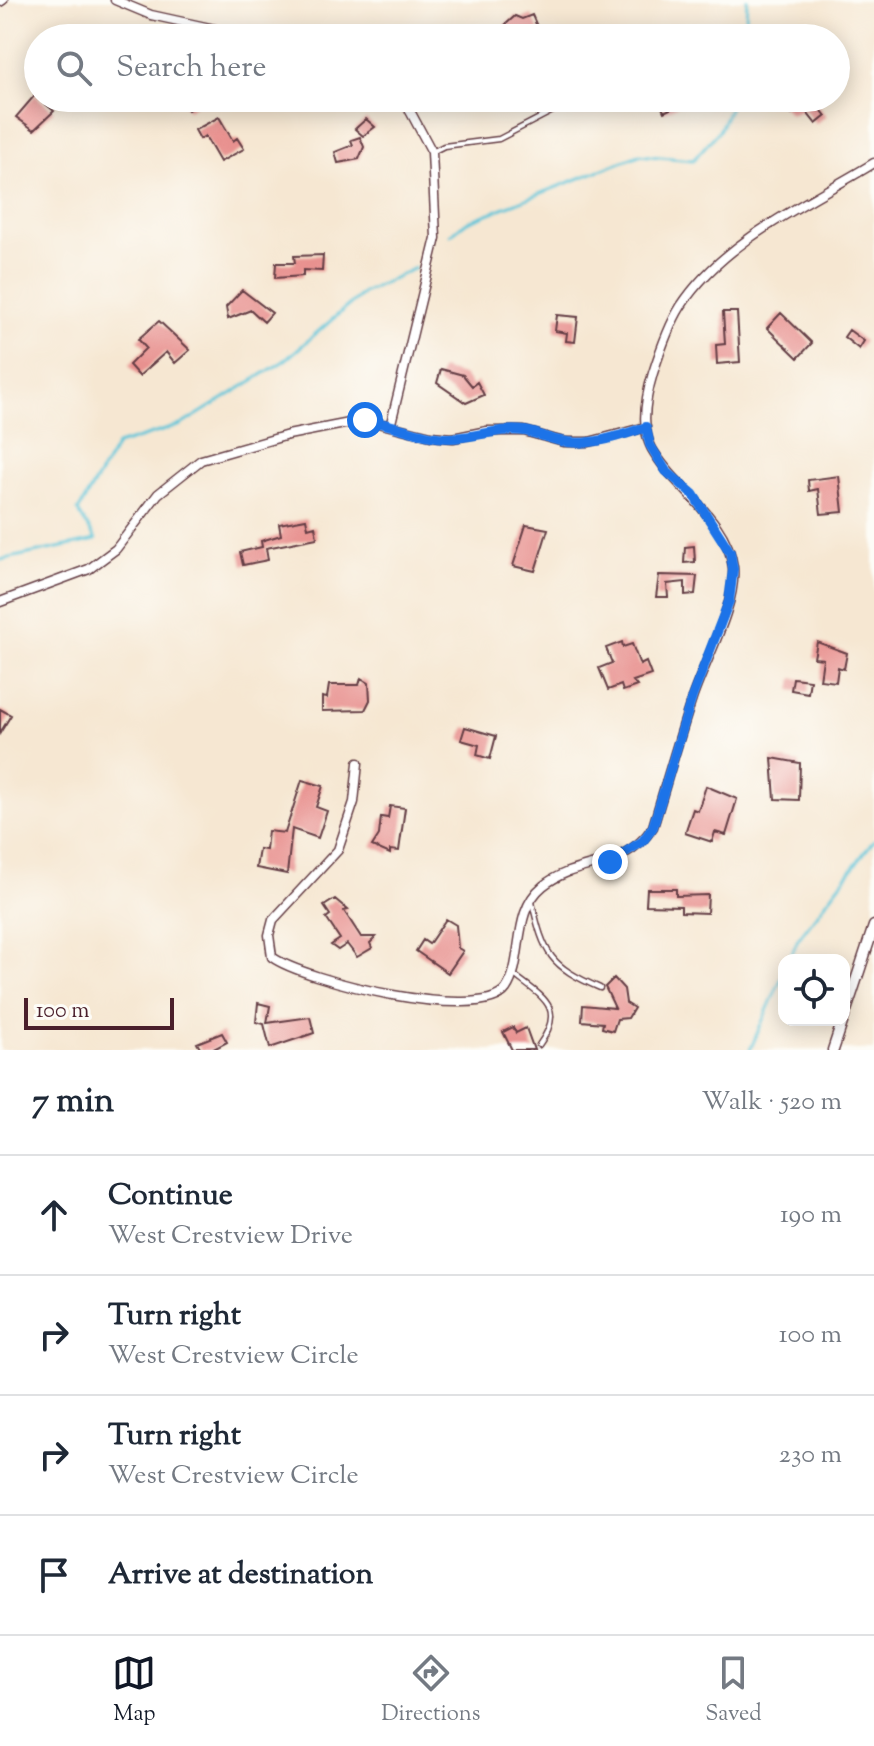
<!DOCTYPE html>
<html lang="en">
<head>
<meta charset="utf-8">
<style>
	:root { --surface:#fff; --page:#f2f2f3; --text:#1f2937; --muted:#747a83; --line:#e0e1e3; --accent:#111827 }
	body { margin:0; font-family:"Sorts Mill Goudy",serif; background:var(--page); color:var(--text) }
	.controls { position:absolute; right:24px; bottom:24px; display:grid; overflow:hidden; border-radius:16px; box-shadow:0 4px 20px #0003 }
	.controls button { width:72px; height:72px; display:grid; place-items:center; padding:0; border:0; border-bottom:2px solid var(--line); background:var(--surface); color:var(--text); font:40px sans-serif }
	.scale { position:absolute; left:24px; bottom:20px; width:150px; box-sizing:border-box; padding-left:8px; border:4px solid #4a1f2b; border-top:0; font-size:22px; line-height:28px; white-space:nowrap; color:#4a1f2b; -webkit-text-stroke:6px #fdfcf7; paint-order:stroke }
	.stop { position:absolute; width:24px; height:24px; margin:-18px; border:6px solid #1a73e8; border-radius:50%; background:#fff }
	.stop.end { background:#1a73e8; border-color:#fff; box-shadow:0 2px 8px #0008 }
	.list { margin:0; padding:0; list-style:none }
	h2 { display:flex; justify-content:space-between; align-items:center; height:104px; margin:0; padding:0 32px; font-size:34px }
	h2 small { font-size:26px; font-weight:400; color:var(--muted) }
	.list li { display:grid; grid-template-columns:52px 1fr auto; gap:24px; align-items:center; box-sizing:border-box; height:120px; padding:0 32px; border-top:2px solid var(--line) }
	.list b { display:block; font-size:30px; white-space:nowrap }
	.list p { margin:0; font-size:26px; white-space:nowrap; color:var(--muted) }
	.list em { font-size:26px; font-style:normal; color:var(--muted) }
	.icon { flex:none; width:44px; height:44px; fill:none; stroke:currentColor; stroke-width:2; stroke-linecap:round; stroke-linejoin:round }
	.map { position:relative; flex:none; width:874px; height:1050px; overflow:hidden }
	.search { position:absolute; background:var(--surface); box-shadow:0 4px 20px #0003; left:24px; right:24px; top:24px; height:88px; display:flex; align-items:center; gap:20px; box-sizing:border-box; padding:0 28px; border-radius:44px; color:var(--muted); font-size:30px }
	.sheet { height:584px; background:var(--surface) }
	nav { display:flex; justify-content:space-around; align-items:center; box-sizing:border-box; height:112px; border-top:2px solid var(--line); background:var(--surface); font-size:22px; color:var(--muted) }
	nav a { display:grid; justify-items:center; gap:4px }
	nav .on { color:var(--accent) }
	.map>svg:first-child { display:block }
</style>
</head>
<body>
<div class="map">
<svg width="874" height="1050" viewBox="0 0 874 1050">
	<rect width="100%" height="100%" fill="#fdfcf7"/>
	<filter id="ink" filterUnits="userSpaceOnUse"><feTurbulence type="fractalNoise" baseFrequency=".0125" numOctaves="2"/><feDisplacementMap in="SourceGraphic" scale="16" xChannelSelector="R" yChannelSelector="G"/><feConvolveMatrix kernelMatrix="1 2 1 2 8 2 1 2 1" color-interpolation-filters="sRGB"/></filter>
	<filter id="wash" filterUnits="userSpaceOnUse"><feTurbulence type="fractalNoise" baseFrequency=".006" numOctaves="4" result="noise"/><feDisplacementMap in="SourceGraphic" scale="32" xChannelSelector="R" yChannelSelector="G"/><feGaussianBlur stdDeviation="1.8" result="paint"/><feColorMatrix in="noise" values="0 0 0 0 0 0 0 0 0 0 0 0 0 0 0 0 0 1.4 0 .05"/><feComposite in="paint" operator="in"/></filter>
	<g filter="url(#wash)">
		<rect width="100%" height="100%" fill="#f6e7d2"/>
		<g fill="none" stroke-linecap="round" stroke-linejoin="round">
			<path stroke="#5cc5d9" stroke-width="3" d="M 745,38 L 747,0
				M 450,235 L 467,222 L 639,155 L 693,160 L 719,131 L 734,98
				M 0,560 L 96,540 L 78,511 L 117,445 L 181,425 L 284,361 L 363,293 L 415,268
				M 789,960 L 798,939 L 874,840
				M 750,1050 L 784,972"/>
		</g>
		<g id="blocks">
			<path fill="#e8918f" d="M 532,15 L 542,38 L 510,36 L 505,25 L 515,16 L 522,19 Z
				M 35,95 L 54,111 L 34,130 L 16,117 Z
				M 187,98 L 196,98 L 200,103 L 188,110 L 182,101 Z
				M 658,98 L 678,98 L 681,104 L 664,112 Z
				M 787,98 L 812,98 L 826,116 L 816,124 L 804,109 L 790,114 L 781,103 Z
				M 219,117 L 233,141 L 237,138 L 244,149 L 220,162 L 205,136 L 200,139 L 195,130 Z
				M 366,119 L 375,127 L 363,136 L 355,129 Z
				M 360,137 L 364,147 L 359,159 L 338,163 L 335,152 L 353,145 L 351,140 Z
				M 323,255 L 322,271 L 303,270 L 303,276 L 275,278 L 276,263 L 295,263 L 294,256 Z
				M 242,290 L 272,313 L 264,322 L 251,310 L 228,319 L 226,307 Z
				M 723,312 L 737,312 L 740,362 L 717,364 L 716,345 L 725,344 Z
				M 781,313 L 812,343 L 798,358 L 767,328 Z
				M 557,315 L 578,317 L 575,342 L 566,341 L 567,333 L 555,331 Z
				M 159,321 L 190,350 L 175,363 L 166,352 L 139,376 L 129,365 L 146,348 L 138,339 Z
				M 849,330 L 864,341 L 859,349 L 844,337 Z
				M 441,369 L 463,375 L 472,386 L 477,382 L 484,395 L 466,403 L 437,383 Z
				M 839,476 L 843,512 L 821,514 L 818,489 L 809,491 L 808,480 Z
				M 306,519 L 308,528 L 315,526 L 317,538 L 266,548 L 268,560 L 243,565 L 240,552 L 262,547 L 261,541 L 281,535 L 279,524 Z
				M 526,525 L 548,529 L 535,571 L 513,566 Z
				M 694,546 L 695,562 L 684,563 L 685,547 Z
				M 659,575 L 697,576 L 695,594 L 685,595 L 685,582 L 667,584 L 668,597 L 656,597 Z
				M 622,642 L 623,647 L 632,644 L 640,665 L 646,662 L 651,675 L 633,681 L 637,686 L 623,691 L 621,685 L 608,690 L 599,668 L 612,663 L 606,648 Z
				M 817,642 L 847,653 L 844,669 L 838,667 L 836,682 L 820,680 L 823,659 L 814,658 Z
				M 361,678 L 369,683 L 370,700 L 365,710 L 322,711 L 322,697 L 327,698 L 329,685 L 359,685 Z
				M 793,678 L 810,680 L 808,693 L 791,690 Z
				M 0,709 L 11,715 L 0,733 Z
				M 465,727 L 496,736 L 490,759 L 477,755 L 479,745 L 461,740 Z
				M 772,758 L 800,763 L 799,800 L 775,799 Z
				M 302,780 L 323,786 L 316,807 L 327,811 L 318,838 L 292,829 L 287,874 L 256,868 L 259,849 L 266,850 L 268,831 L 285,833 Z
				M 706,786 L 737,799 L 726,835 L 715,832 L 712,842 L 685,833 L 693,809 L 698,811 Z
				M 390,806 L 405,808 L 399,851 L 390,850 L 390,854 L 372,846 L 379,835 L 381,817 L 388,818 Z
				M 647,889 L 676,889 L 676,896 L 708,895 L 707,913 L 681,912 L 681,906 L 646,905 Z
				M 335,899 L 348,910 L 344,911 L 361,937 L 376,937 L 370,943 L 372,948 L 357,957 L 347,944 L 338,950 L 331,945 L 340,939 L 326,918 L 330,915 L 324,906 Z
				M 446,919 L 456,925 L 458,948 L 463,951 L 448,973 L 416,951 L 423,940 L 429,944 Z
				M 614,978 L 624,989 L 626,1003 L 634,1008 L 628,1018 L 617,1019 L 613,1031 L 602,1028 L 603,1023 L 582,1021 L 583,1005 L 615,1008 L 605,987 Z
				M 258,1003 L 270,1006 L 267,1023 L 310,1017 L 314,1033 L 270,1048 L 264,1024 L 256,1022 Z
				M 513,1027 L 516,1033 L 526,1028 L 534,1050 L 512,1050 L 503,1032 Z
				M 222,1033 L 227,1042 L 212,1050 L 201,1050 L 197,1043 Z"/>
		</g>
	</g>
	<g filter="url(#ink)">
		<use href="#blocks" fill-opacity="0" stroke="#643d44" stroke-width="2"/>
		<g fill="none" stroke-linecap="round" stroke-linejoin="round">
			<defs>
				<path id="service" d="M 570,102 L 624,103 L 628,98
					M 434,151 L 444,146 L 499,139 L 578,98
					M 532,902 C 544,955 550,966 600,988
					M 514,975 C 544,998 566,1008 539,1045"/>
				<path id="minor" d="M 115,0 L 151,15 L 256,38
					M 0,2 L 3,0
					M 391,423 L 436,238 L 432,152 L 403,98
					M 0,602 L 89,569 L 116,549 L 158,494 L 201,460 L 288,435 L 365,420 L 431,436 L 453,438 L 487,431 L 524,431 L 564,442 L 589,442 L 646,427
					M 358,763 L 354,802 L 338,850 L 273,920 L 269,935 L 272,957 C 303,980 481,1024 506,989 C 525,961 511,912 543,886 C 579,857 623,872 653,827 C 666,784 678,741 692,699 C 704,662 737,606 733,567 C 727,518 675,489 652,449 C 640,427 646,396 653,373 C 660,351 669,325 681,306 C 724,240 809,203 874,163"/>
				<path id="tertiary" d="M 833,1050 L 874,926"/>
			</defs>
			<use href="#service" stroke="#643d44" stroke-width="7"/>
			<use href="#minor" stroke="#643d44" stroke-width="11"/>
			<use href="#tertiary" stroke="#643d44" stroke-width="13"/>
			<use href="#service" stroke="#fff" stroke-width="4"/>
			<use href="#minor" stroke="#fff" stroke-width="8"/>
			<use href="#tertiary" stroke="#fff" stroke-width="10"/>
		</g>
	</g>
	<g fill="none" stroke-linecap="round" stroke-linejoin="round" filter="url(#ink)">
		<path stroke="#1a73e8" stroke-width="10" d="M 365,420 C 394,424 422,438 450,438 C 475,438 499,427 525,431 C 537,433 549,439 561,441 C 589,447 620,436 646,427 L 650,445 L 666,471 L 693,494 L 730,552 L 733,569 L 729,601 L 692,697 L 653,827 L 643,841 L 610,862"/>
	</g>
</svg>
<div class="controls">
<button><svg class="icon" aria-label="locate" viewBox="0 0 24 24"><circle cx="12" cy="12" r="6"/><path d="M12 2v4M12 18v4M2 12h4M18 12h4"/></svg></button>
</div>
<div class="scale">100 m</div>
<div class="stop" style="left:365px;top:420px"></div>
<div class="stop end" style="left:610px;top:862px"></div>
<div class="search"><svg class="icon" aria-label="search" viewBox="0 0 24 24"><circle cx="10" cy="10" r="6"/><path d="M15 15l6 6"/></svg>Search here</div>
</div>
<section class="sheet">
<h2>7 min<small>Walk · 520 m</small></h2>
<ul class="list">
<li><svg class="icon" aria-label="ahead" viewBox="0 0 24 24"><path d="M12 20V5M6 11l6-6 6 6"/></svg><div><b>Continue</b><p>West Crestview Drive</p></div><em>190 m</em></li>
<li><svg class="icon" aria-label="right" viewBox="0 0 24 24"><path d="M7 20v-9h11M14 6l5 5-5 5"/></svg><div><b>Turn right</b><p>West Crestview Circle</p></div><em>100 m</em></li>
<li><svg class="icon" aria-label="right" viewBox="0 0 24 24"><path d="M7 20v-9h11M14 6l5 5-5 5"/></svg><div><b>Turn right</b><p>West Crestview Circle</p></div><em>230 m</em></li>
<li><svg class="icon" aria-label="arrive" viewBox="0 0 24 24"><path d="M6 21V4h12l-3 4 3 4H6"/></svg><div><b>Arrive at destination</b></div></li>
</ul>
</section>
<nav>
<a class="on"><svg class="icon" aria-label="map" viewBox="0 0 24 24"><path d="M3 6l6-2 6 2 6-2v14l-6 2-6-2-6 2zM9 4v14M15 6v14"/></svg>Map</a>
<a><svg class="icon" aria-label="directions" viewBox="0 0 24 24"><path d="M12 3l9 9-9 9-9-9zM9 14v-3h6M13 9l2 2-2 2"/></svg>Directions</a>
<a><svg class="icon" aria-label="saved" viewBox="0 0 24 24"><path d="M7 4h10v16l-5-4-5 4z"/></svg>Saved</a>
</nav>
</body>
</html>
